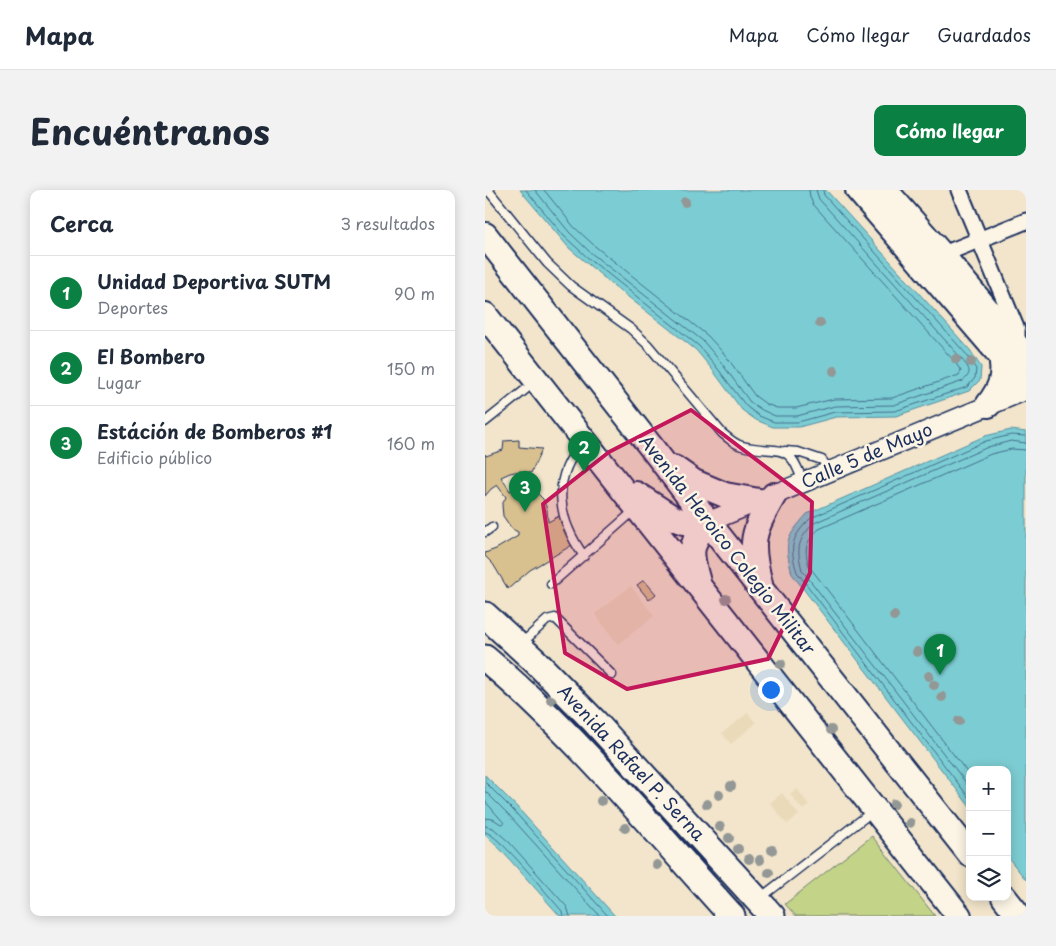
<!DOCTYPE html>
<html lang="es">
<head>
<meta charset="utf-8">
<style>
	:root { --surface:#fff; --page:#f2f2f3; --text:#1f2937; --muted:#747a83; --line:#e0e1e3; --accent:#0b8043 }
	body { margin:0; font-family:"Playpen Sans",sans-serif; background:var(--page); color:var(--text) }
	.controls { position:absolute; right:15px; bottom:15px; display:grid; overflow:hidden; border-radius:10px; box-shadow:0 2px 12px #0003 }
	.controls button { width:45px; height:45px; display:grid; place-items:center; padding:0; border:0; border-bottom:1px solid var(--line); background:var(--surface); color:var(--text); font:25px sans-serif }
	.you { position:absolute; left:285px; top:499px; width:18px; height:18px; margin:-12px; border:4px solid #fff; border-radius:50%; background:#1a73e8; box-shadow:0 0 0 8px #1a73e833 }
	.badge { display:grid; place-items:center; width:32px; height:32px; border-radius:50%; background:var(--accent); color:#fff; font-size:16px; font-weight:700 }
	.pin { position:absolute; translate:-50% -41px; filter:drop-shadow(0 1px 2px #0008) }
	.pin::after { content:''; position:absolute; top:26px; width:18px; height:15px; background:inherit; clip-path:polygon(0 0,100% 0,50% 100%) }
	.list { margin:0; padding:0; list-style:none }
	h2 { display:flex; justify-content:space-between; align-items:center; height:65px; margin:0; padding:0 20px; font-size:21px }
	h2 small { font-size:16px; font-weight:400; color:var(--muted) }
	.list li { display:grid; grid-template-columns:32px 1fr auto; gap:15px; align-items:center; box-sizing:border-box; height:75px; padding:0 20px; border-top:1px solid var(--line) }
	.list b { display:block; font-size:19px; white-space:nowrap }
	.list p { margin:0; font-size:16px; white-space:nowrap; color:var(--muted) }
	.list em { font-size:16px; font-style:normal; color:var(--muted) }
	.icon { flex:none; width:28px; height:28px; fill:none; stroke:currentColor; stroke-width:2; stroke-linecap:round; stroke-linejoin:round }
	.map { position:relative; flex:none; width:541px; height:726px; overflow:hidden; border-radius:10px }
	header { display:flex; align-items:center; gap:30px; box-sizing:border-box; height:70px; padding:0 25px; background:var(--surface); border-bottom:1px solid var(--line) }
	header strong { font-size:24px }
	nav { display:flex; gap:28px; margin-inline-start:auto; font-size:18px }
	.intro { display:flex; align-items:center; justify-content:space-between; box-sizing:border-box; height:120px; padding:0 30px }
	h1 { margin:0; font-size:35px }
	.button { padding:12px 22px; border-radius:10px; background:var(--accent); color:#fff; font-size:18px; font-weight:700 }
	main { display:flex; gap:30px; padding:0 30px }
	aside { flex:1; background:var(--surface); border-radius:10px; box-shadow:0 2px 12px #0003 }
	.map>svg:first-child { display:block }
</style>
</head>
<body>
<header>
<strong>Mapa</strong>
<nav><a>Mapa</a><a>Cómo llegar</a><a>Guardados</a></nav>
</header>
<div class="intro"><h1>Encuéntranos</h1><a class="button">Cómo llegar</a></div>
<main>
<aside>
<h2>Cerca<small>3 resultados</small></h2>
<ul class="list">
<li><span class="badge">1</span><div><b>Unidad Deportiva SUTM</b><p>Deportes</p></div><em>90 m</em></li>
<li><span class="badge">2</span><div><b>El Bombero</b><p>Lugar</p></div><em>150 m</em></li>
<li><span class="badge">3</span><div><b>Estáción de Bomberos #1</b><p>Edificio público</p></div><em>160 m</em></li>
</ul>
</aside>
<div class="map">
<svg width="541" height="726" viewBox="0 0 541 726">
	<rect width="100%" height="100%" fill="#f2e5cb"/>
	<filter id="ink" filterUnits="userSpaceOnUse"><feTurbulence type="fractalNoise" baseFrequency=".02" numOctaves="2"/><feDisplacementMap in="SourceGraphic" scale="10" xChannelSelector="R" yChannelSelector="G"/><feConvolveMatrix kernelMatrix="1 2 1 2 8 2 1 2 1" color-interpolation-filters="sRGB"/></filter>
	<g filter="url(#ink)">
		<path fill="#eadab9" d="M 146,396 L 169,426 L 133,454 L 110,424 Z
			M 263,523 L 271,533 L 246,554 L 237,543 Z
			M 312,599 L 324,615 L 318,620 L 305,604 Z
			M 297,603 L 314,625 L 302,634 L 285,613 Z"/>
		<path fill="#c3d387" stroke="#6f8172" d="M 387,646 L 450,726 L 311,726 L 300,714 Z"/>
		<path fill="#7ccdd3" stroke="#558ea4" d="M 35,0 L 341,0 L 485,160 L 496,177 L 495,190 L 484,201 L 411,226 L 351,227 L 314,237 L 288,237 L 271,230 L 257,220 L 226,178 L 211,160 L 124,92 L 84,58 Z
			M 526,240 L 541,242 L 541,690 L 522,666 L 522,580 L 485,580 L 485,617 L 307,384 C 299,352 300,349 322,324 L 500,246 Z
			M 0,585 L 32,617 L 130,726 L 75,726 L 16,660 L 0,645 Z"/>
		<g fill="none" stroke-linecap="round" stroke-linejoin="round">
			<path stroke="#426e8d" stroke-width="1" d="M 41,0 L 79,46 L 102,67 L 214,156 L 230,175 L 261,216 L 274,226 L 289,232 L 313,232 L 350,222 L 410,221 L 482,197 L 490,188 L 491,179 L 481,164 L 339,5 L 338,0
				M 50,0 L 84,42 L 106,63 L 218,151 L 235,171 L 265,212 L 277,220 L 290,226 L 312,226 L 350,216 L 409,215 L 478,191 C 489,181 483,178 476,168 L 334,9 L 331,0
				M 59,0 L 89,37 L 111,57 L 223,146 L 241,166 L 270,206 L 281,214 L 292,218 L 311,218 L 349,209 L 407,208 L 474,185 L 476,181 L 470,172 L 328,14 L 325,7 L 324,0
				M 485,586 L 324,376 C 319,358 320,353 334,339 L 506,264 L 527,259 L 541,260
				M 0,592 L 28,620 L 123,726
				M 485,598 L 317,380 C 311,357 313,350 329,333 L 503,257 L 526,251 L 541,253
				M 0,601 L 24,625 L 115,726
				M 485,609 L 312,382 C 304,357 306,347 326,328 L 501,251 L 526,245 L 541,246
				M 0,611 L 19,633 L 16,634 L 8,629 L 0,628
				M 0,636 L 8,638 L 24,652 L 82,717 L 85,726
				M 0,642 C 13,643 65,708 77,721 L 78,726"/>
		</g>
		<path fill="#d9c08f" stroke="#1b2f5e" d="M 34,250 L 34,257 L 57,259 L 46,283 L 35,281 L 25,283 L 16,287 L 25,301 L 33,297 L 41,298 L 51,302 L 58,309 L 62,319 L 63,332 L 74,326 L 83,331 L 88,337 L 94,351 L 45,380 L 23,399 L 8,374 L 0,366 L 0,363 L 11,359 L 33,346 L 33,342 L 27,339 L 18,326 L 17,315 L 21,307 L 12,295 L 6,299 L 0,306 L 0,264 L 1,266 L 18,260 L 19,251 Z
			M 159,390 L 171,404 L 164,410 L 152,395 Z"/>
		<g fill="none" stroke-linecap="round" stroke-linejoin="round">
			<defs>
				<path id="service" d="M 3,0 L 62,73 L 86,96 L 146,139 L 163,155 L 237,243 C 243,248 249,254 257,256 C 292,265 304,248 318,293
					M 0,232 L 50,192
					M 98,253 C 65,288 73,330 99,366
					M 300,261 L 313,262 L 337,270 L 345,281
					M 0,342 L 7,337
					M 66,394 L 151,319
					M 37,453 L 62,430 L 70,428 L 127,485
					M 274,709 L 388,621"/>
				<path id="minor" d="M 474,0 L 532,140 L 532,155
					M 458,66 L 466,61 L 541,31"/>
				<path id="tertiary" d="M 223,332 L 541,200"/>
				<path id="primary" d="M 373,0 L 541,195
					M 400,0 L 458,66 L 541,167
					M 0,45 L 174,267 L 223,332 L 485,664
					M 0,125 L 474,726
					M 503,215 C 516,198 520,187 516,166
					M 189,278 L 209,292 L 240,305 L 274,311
					M 151,304 L 188,328 L 199,332 L 223,332
					M 213,392 C 205,364 203,355 223,332
					M 275,394 C 264,351 267,343 289,305
					M 519,707 L 534,726"/>
				<path id="trunk" d="M 0,425 L 51,472 L 109,531 L 287,726
					M 0,468 C 90,544 168,639 247,726"/>
			</defs>
			<use href="#service" stroke="#1b2f5e" stroke-width="11"/>
			<use href="#minor" stroke="#1b2f5e" stroke-width="19"/>
			<use href="#tertiary" stroke="#1b2f5e" stroke-width="22"/>
			<use href="#primary" stroke="#1b2f5e" stroke-width="28"/>
			<use href="#trunk" stroke="#1b2f5e" stroke-width="29"/>
			<use href="#service" stroke="#fcf5e5" stroke-width="8"/>
			<use href="#minor" stroke="#fcf5e5" stroke-width="15"/>
			<use href="#tertiary" stroke="#fcf5e5" stroke-width="19"/>
			<use href="#primary" stroke="#fcf5e5" stroke-width="24"/>
			<use href="#trunk" stroke="#fcf5e5" stroke-width="25"/>
		</g>
		<g fill="#939795">
			<circle cx="200" cy="12" r="5"/>
			<circle cx="335" cy="133" r="5"/>
			<circle cx="471" cy="169" r="5"/>
			<circle cx="486" cy="172" r="5"/>
			<circle cx="349" cy="181" r="5"/>
			<circle cx="241" cy="409" r="5"/>
			<circle cx="409" cy="426" r="5"/>
			<circle cx="432" cy="462" r="5"/>
			<circle cx="296" cy="474" r="5"/>
			<circle cx="444" cy="486" r="5"/>
			<circle cx="449" cy="495" r="5"/>
			<circle cx="457" cy="507" r="5"/>
			<circle cx="66" cy="510" r="5"/>
			<circle cx="474" cy="531" r="5"/>
			<circle cx="346" cy="540" r="5"/>
			<circle cx="246" cy="596" r="5"/>
			<circle cx="234" cy="605" r="5"/>
			<circle cx="116" cy="611" r="5"/>
			<circle cx="222" cy="614" r="5"/>
			<circle cx="409" cy="614" r="5"/>
			<circle cx="425" cy="633" r="5"/>
			<circle cx="235" cy="637" r="5"/>
			<circle cx="140" cy="638" r="5"/>
			<circle cx="244" cy="648" r="5"/>
			<circle cx="253" cy="659" r="5"/>
			<circle cx="287" cy="660" r="5"/>
			<circle cx="264" cy="669" r="5"/>
			<circle cx="275" cy="670" r="5"/>
			<circle cx="172" cy="675" r="5"/>
			<circle cx="284" cy="683" r="5"/>
		</g>
	</g>
	<path fill="#c2185b" fill-opacity="0.2" stroke="#c2185b" stroke-width="4" stroke-linejoin="round" d="M 206,220 L 327,312 L 325,383 L 283,469 L 142,499 L 80,463 L 58,314 L 124,262 Z"/>
	<g text-anchor="middle" stroke-width="5" stroke-linejoin="round" paint-order="stroke">
		<g font-size="18" fill="#1b2f5e" stroke="#fcf5e5">
			<text transform="translate(382 266) rotate(-23)" y="6">Calle 5 de Mayo</text>
			<text transform="translate(242 355) rotate(52)" y="6">Avenida Heroico Colegio Militar</text>
			<text transform="translate(146 573) rotate(47)" y="6">Avenida Rafael P. Serna</text>
		</g>
	</g>
</svg>
<div class="controls">
<button>+</button>
<button>−</button>
<button><svg class="icon" aria-label="layers" viewBox="0 0 24 24"><path d="M12 4l9 5-9 5-9-5zM3 14l9 5 9-5"/></svg></button>
</div>
<div class="you"></div>
<div class="pin badge" style="left:455px;top:485px">1</div>
<div class="pin badge" style="left:99px;top:282px">2</div>
<div class="pin badge" style="left:40px;top:322px">3</div>
</div>
</main>
</body>
</html>
